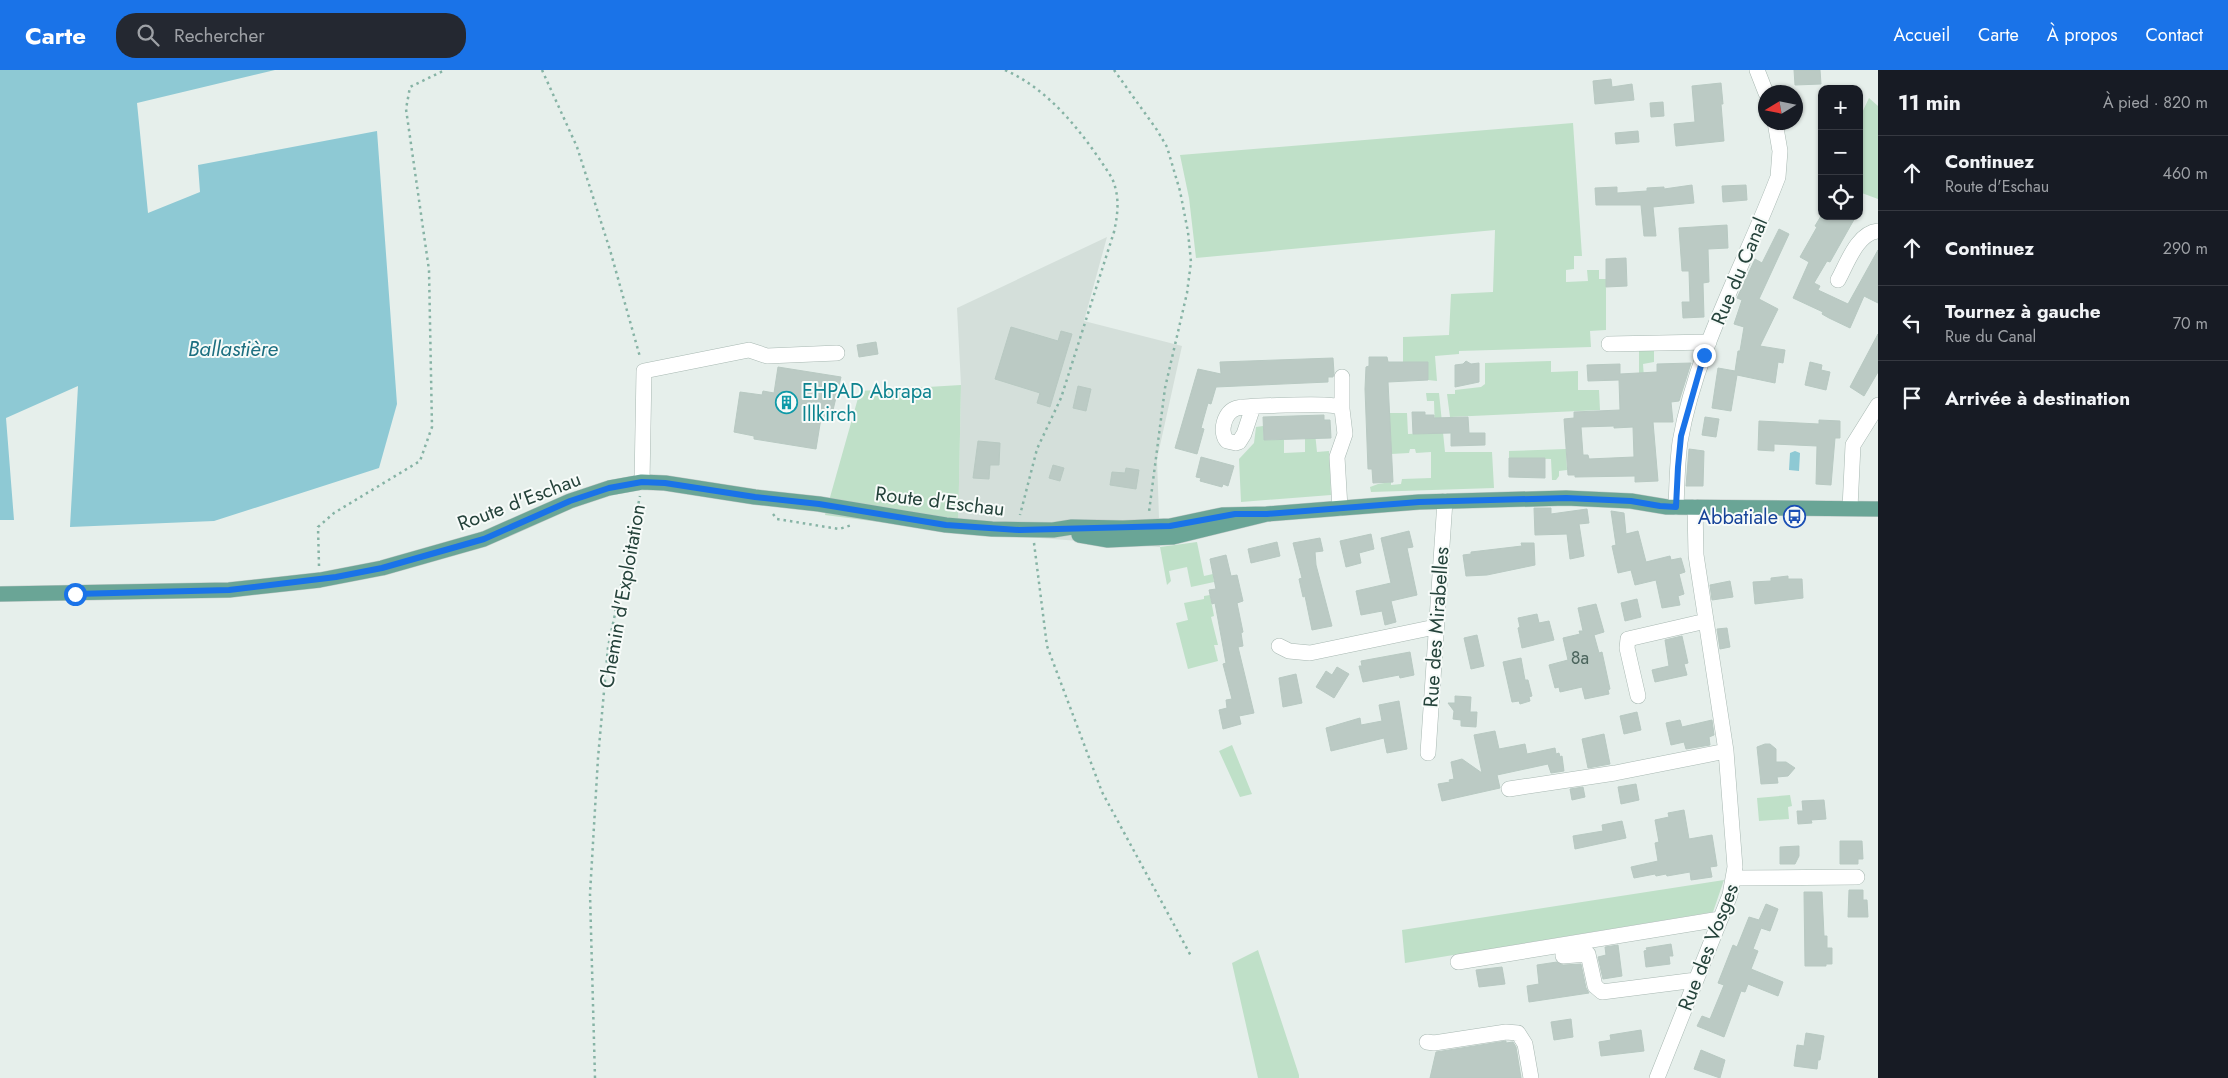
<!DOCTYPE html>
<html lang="fr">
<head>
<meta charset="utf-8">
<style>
	:root { --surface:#171b24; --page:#242831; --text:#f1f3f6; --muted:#9ea1a6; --line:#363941; --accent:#1a73e8 }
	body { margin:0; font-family:Jost,sans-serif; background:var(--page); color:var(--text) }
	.controls { position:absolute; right:15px; top:15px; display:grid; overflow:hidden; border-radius:10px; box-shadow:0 1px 4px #0004 }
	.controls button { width:45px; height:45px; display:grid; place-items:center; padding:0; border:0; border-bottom:1px solid var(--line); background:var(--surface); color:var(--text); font:25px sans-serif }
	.compass { position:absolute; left:1758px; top:15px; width:45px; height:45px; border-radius:50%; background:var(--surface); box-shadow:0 1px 4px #0004; rotate:260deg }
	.stop { position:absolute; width:15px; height:15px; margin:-11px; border:4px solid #1a73e8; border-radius:50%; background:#fff }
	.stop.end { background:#1a73e8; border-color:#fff; box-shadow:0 1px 5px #0008 }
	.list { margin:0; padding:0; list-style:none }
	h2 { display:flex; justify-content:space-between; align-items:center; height:65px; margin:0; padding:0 20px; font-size:21px }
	h2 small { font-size:16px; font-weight:400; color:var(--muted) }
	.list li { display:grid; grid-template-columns:32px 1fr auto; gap:15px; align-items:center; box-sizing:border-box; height:75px; padding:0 20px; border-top:1px solid var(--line) }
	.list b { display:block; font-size:19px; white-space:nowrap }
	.list p { margin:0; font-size:16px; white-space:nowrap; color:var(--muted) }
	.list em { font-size:16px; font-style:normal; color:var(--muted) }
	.icon { flex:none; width:28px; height:28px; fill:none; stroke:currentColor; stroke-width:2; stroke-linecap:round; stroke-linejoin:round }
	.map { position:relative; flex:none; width:1878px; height:1008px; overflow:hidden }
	header { display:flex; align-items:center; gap:30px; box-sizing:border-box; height:70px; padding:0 25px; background:var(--accent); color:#fff }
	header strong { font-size:24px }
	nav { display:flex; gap:28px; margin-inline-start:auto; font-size:18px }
	.search { width:350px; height:45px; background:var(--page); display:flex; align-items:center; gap:12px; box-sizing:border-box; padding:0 18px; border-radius:20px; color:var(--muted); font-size:19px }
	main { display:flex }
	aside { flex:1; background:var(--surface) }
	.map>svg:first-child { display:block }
</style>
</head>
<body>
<header>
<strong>Carte</strong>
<div class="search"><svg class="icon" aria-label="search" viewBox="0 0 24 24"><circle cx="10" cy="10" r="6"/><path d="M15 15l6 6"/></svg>Rechercher</div>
<nav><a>Accueil</a><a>Carte</a><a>À propos</a><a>Contact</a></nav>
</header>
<main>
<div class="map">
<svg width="1878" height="1008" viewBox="0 0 1878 1008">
	<rect width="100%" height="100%" fill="#e6efeb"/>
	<path fill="#d4dfda" d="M 1107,167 L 1084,251 L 1182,276 L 1157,389 L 1160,477 L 958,462 L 961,315 L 957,238 Z"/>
	<path fill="#bfe0c8" d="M 1869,28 L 1878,36 L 1878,129 L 1859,122 L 1859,49 Z
		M 1573,53 L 1582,186 L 1574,186 L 1574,199 L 1566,200 L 1566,212 L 1588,211 L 1587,200 L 1599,200 L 1599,209 L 1606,209 L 1606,260 L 1590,261 L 1591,277 L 1459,281 L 1459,284 L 1435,286 L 1437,311 L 1428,310 L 1427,292 L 1403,292 L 1403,267 L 1449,265 L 1451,224 L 1493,222 L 1495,160 L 1196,188 L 1189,128 L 1180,85 Z
		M 1639,281 L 1654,281 L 1654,292 L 1643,294 L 1644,308 L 1639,308 Z
		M 1551,291 L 1551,302 L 1578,301 L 1578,320 L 1599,320 L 1600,340 L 1450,347 L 1447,324 L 1455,324 L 1455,320 L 1481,317 L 1485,314 L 1485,293 Z
		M 961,315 L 958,462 L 825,445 L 860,321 Z
		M 1426,323 L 1439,323 L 1445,382 L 1492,382 L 1494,418 L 1371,422 L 1370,417 L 1378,414 L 1391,412 L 1391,415 L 1401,414 L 1402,409 L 1431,408 L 1431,382 L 1416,383 L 1415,379 L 1410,379 L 1409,383 L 1391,384 L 1389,343 L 1407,343 L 1408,364 L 1435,363 L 1434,331 L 1427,331 Z
		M 1314,353 L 1317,382 L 1329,381 L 1331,425 L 1241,432 L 1239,389 L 1254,373 L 1256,357 L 1263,356 L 1264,370 L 1284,370 L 1284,383 L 1305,382 L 1305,354 Z
		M 1566,379 L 1567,400 L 1559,401 L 1559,406 L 1556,410 L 1552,410 L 1551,389 L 1509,388 L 1509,381 Z
		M 1197,472 L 1204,506 L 1213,504 L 1214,512 L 1191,517 L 1187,497 L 1169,501 L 1171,511 L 1167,515 L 1160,477 Z
		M 1210,525 L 1214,546 L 1211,547 L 1218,575 L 1214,575 L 1218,591 L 1188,599 L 1176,553 L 1188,550 L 1184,533 L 1204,529 L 1204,526 Z
		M 1232,675 L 1252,724 L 1240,727 L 1219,681 Z
		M 1790,725 L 1792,736 L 1788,737 L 1789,749 L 1759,751 L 1757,728 Z
		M 1724,810 L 1713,842 L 1405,893 L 1402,860 Z
		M 1258,880 L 1299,1005 L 1299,1008 L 1258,1008 L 1232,893 Z"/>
	<path fill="#8ec9d4" d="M 0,0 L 275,0 L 137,33 L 148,143 L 200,122 L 198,95 L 377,61 L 397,334 L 379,398 L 214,451 L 70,457 L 78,316 L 6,348 L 14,450 L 0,450 Z
		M 1795,381 L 1800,383 L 1799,401 L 1789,400 L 1790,383 Z"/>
	<path fill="#bbcac4" stroke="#b8c9c2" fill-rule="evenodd" d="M 1794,0 L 1820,0 L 1821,14 L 1795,15 Z
		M 1611,9 L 1612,17 L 1632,14 L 1634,30 L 1595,34 L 1593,11 Z
		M 1721,13 L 1723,34 L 1721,34 L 1724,71 L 1676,76 L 1674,54 L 1695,52 L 1692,16 Z
		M 1663,32 L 1664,46 L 1651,47 L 1650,33 Z
		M 1638,61 L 1639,72 L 1616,74 L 1615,63 Z
		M 1692,115 L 1694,133 L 1653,137 L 1656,166 L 1644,166 L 1641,135 L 1596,135 L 1595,118 L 1617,117 L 1617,123 L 1647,121 L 1647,118 L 1664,117 L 1664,119 Z
		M 1746,115 L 1747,130 L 1723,132 L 1722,116 Z
		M 1821,146 L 1856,146 L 1830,192 L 1827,191 L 1814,213 L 1820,216 L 1818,220 L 1848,234 L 1878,180 L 1878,233 L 1864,226 L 1850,258 L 1829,248 L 1822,244 L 1823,242 L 1793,228 L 1809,192 L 1800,187 L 1817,157 L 1815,156 Z
		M 1727,155 L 1728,178 L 1708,179 L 1709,212 L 1703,213 L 1704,247 L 1683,248 L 1682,232 L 1690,232 L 1689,201 L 1682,201 L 1679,158 Z
		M 1779,159 L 1789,164 L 1759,229 L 1778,239 L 1760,276 L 1785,280 L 1783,293 L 1778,292 L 1775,313 L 1737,305 L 1731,341 L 1712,338 L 1718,298 L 1735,301 L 1738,281 L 1740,281 L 1744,257 L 1734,254 L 1742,230 L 1737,228 L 1755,189 L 1762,193 Z
		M 1626,188 L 1627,216 L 1606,217 L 1606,189 Z
		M 1011,257 L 1058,271 L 1061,261 L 1072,264 L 1050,337 L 1037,333 L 1040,323 L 995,309 Z
		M 1878,264 L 1878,302 L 1864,326 L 1850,317 Z
		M 876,272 L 878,284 L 859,287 L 857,275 Z
		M 1369,287 L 1387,287 L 1388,292 L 1428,292 L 1428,310 L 1388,312 L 1393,412 L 1373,413 L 1372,399 L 1368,399 L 1365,319 L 1366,297 L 1369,296 Z
		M 1333,288 L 1334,303 L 1333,307 L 1328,307 L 1328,312 L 1216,317 L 1211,334 L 1208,333 L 1201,358 L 1204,359 L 1197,384 L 1175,378 L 1198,299 L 1221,304 L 1220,292 Z
		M 1466,291 L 1471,294 L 1479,293 L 1479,312 L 1455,317 L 1455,295 L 1463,294 Z
		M 1810,292 L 1822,295 L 1821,300 L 1830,302 L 1826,320 L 1805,315 Z
		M 1691,293 L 1679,331 L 1671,332 L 1673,352 L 1653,352 L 1658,411 L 1635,412 L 1635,406 L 1575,407 L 1575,405 L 1568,405 L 1564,349 L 1574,348 L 1574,342 L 1620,340 L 1619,310 L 1588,311 L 1587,295 L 1620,294 L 1620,304 L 1657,302 L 1657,294 ZM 1614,356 L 1614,358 L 1633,357 L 1634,387 L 1589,389 L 1588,385 L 1583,385 L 1581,357 Z
		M 778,297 L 841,307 L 833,340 L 828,339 L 824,348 L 821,348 L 816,379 L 754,369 L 754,366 L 734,362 L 740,322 L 762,325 L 763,321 L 774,323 Z
		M 1078,316 L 1091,319 L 1086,341 L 1073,338 Z
		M 1412,342 L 1425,342 L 1425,345 L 1434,345 L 1434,348 L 1468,347 L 1469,363 L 1485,363 L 1485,375 L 1451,376 L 1451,363 L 1413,364 Z
		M 1324,345 L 1324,350 L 1330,350 L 1331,368 L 1264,370 L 1263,347 Z
		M 1705,347 L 1719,349 L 1716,367 L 1702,365 Z
		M 1819,350 L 1840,351 L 1840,368 L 1835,368 L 1831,415 L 1816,414 L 1817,376 L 1774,374 L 1774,381 L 1758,380 L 1759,351 L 1819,354 Z
		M 978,371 L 1000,373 L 999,395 L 990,395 L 989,409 L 973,408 Z
		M 1689,379 L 1704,381 L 1703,416 L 1686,416 Z
		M 1201,387 L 1234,396 L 1228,416 L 1223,414 L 1222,417 L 1200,411 L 1201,408 L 1196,407 Z
		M 1509,388 L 1545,388 L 1545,408 L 1509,407 Z
		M 1053,395 L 1064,398 L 1060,411 L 1049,408 Z
		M 1126,398 L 1139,400 L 1136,419 L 1110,415 L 1112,402 L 1125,403 Z
		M 1534,438 L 1551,438 L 1551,444 L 1587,439 L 1589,453 L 1579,454 L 1584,486 L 1570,489 L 1567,464 L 1535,465 Z
		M 1611,441 L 1624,443 L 1626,464 L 1638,461 L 1646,492 L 1670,486 L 1671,490 L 1681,488 L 1685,502 L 1679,504 L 1684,524 L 1678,526 L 1680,535 L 1662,538 L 1656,510 L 1635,515 L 1631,500 L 1618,503 L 1612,476 L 1616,475 Z
		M 1409,461 L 1413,477 L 1407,478 L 1417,525 L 1391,531 L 1396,552 L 1385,555 L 1382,541 L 1361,545 L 1356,521 L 1391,513 L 1381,468 Z
		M 1371,464 L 1374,479 L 1359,483 L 1361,493 L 1346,497 L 1340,471 Z
		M 1320,468 L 1323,481 L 1315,482 L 1316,495 L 1332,556 L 1312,560 L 1305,526 L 1303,527 L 1299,509 L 1302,508 L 1293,473 Z
		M 1277,472 L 1280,486 L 1251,493 L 1248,479 Z
		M 1521,473 L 1534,473 L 1535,495 L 1487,505 L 1466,506 L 1463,485 L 1471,484 L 1471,482 L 1522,476 Z
		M 1226,485 L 1231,506 L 1237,505 L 1243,531 L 1237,533 L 1243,562 L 1241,563 L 1243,576 L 1238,577 L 1254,643 L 1239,646 L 1241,654 L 1223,659 L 1219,640 L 1227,638 L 1226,630 L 1232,629 L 1223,594 L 1226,593 L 1215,533 L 1212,534 L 1209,520 L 1216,519 L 1210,489 Z
		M 1788,506 L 1788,509 L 1802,509 L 1803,528 L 1755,534 L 1753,512 L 1771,511 L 1771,508 Z
		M 1730,511 L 1733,527 L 1712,530 L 1710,515 Z
		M 1637,529 L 1641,547 L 1625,551 L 1621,533 Z
		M 1596,534 L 1604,562 L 1594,565 L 1599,583 L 1602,582 L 1610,619 L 1608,620 L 1609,624 L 1585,629 L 1582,617 L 1560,622 L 1559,617 L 1555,618 L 1549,595 L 1568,590 L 1563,568 L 1580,564 L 1579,561 L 1583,561 L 1578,538 Z
		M 1537,544 L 1539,553 L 1549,551 L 1554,570 L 1522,578 L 1518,558 L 1520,557 L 1518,548 Z
		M 1727,558 L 1730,577 L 1720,579 L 1717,559 Z
		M 1477,565 L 1484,596 L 1471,599 L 1464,568 Z
		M 1682,566 L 1688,593 L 1684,594 L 1687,605 L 1655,612 L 1652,600 L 1669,596 L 1665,570 Z
		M 1410,582 L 1414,605 L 1400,608 L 1399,605 L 1363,612 L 1359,596 L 1362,596 L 1361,591 Z
		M 1521,588 L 1525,610 L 1528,610 L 1532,626 L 1529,627 L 1530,631 L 1520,634 L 1519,631 L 1512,632 L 1503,592 Z
		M 1337,597 L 1349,604 L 1334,628 L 1316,617 L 1326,601 L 1332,605 Z
		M 1296,604 L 1302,633 L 1283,637 L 1279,608 Z
		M 1455,626 L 1471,627 L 1470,642 L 1477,642 L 1476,657 L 1461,656 L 1461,650 L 1453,649 L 1454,641 L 1448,633 L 1455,633 Z
		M 1399,631 L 1407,679 L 1387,683 L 1384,668 L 1331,681 L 1326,658 L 1360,648 L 1361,655 L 1382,651 L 1379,635 Z
		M 1637,642 L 1641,660 L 1624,664 L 1620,646 Z
		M 1680,650 L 1682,657 L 1712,650 L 1714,665 L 1709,667 L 1710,675 L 1686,679 L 1684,672 L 1671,675 L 1666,653 Z
		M 1495,661 L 1499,679 L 1525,674 L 1527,684 L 1555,678 L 1556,684 L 1559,683 L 1560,687 L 1562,686 L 1564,701 L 1551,703 L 1548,694 L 1497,705 L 1500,718 L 1442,731 L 1438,714 L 1450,712 L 1449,710 L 1454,709 L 1451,692 L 1462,689 L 1482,703 L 1474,665 Z
		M 1604,664 L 1610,694 L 1588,698 L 1582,669 Z
		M 1765,674 L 1770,674 L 1776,679 L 1776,692 L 1786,692 L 1795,698 L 1788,706 L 1777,707 L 1778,713 L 1761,714 L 1757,677 Z
		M 1636,714 L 1639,730 L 1621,734 L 1618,717 Z
		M 1583,717 L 1585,727 L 1572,730 L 1570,719 Z
		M 1824,730 L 1826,749 L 1811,750 L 1812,753 L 1798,754 L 1797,741 L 1803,741 L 1802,731 Z
		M 1684,740 L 1689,769 L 1712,765 L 1717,796 L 1710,797 L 1712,807 L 1691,810 L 1690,802 L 1667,806 L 1666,804 L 1656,806 L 1655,804 L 1634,808 L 1631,797 L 1658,791 L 1655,773 L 1659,772 L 1655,750 L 1669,747 L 1668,743 Z
		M 1622,751 L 1626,768 L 1575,779 L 1573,766 L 1603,761 L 1602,755 Z
		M 1840,771 L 1862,771 L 1863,789 L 1858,789 L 1858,794 L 1840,794 Z
		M 1799,776 L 1799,786 L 1795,794 L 1780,794 L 1780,777 Z
		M 1849,820 L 1863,820 L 1863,830 L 1867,830 L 1868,847 L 1848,847 Z
		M 1804,822 L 1822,822 L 1824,866 L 1827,866 L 1827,878 L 1832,878 L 1832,894 L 1826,894 L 1826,896 L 1805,896 Z
		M 1766,834 L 1778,839 L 1770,861 L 1761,858 L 1753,879 L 1758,881 L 1751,899 L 1783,912 L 1778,926 L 1748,914 L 1745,922 L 1741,921 L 1724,967 L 1697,956 L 1702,946 L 1710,949 L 1724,915 L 1718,913 L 1733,875 L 1737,877 L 1749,847 L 1759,850 Z
		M 1671,874 L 1673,886 L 1669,886 L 1670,894 L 1646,897 L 1644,881 L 1647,880 L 1646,878 Z
		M 1618,875 L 1622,906 L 1603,909 L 1598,887 L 1606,885 L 1605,877 Z
		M 1557,892 L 1563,895 L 1581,894 L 1586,918 L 1589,923 L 1529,932 L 1527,916 L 1539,914 L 1537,895 Z
		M 1502,897 L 1505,914 L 1479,917 L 1476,900 Z
		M 1571,949 L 1573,967 L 1554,970 L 1551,952 Z
		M 1641,960 L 1644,981 L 1601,986 L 1599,972 L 1611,970 L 1610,965 Z
		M 1806,963 L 1824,966 L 1820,990 L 1818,990 L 1817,999 L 1794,996 L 1797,975 L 1804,976 Z
		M 1506,971 L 1506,973 L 1513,972 L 1516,977 L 1521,1008 L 1430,1008 L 1436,982 Z
		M 1701,980 L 1725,990 L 1720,1008 L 1694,999 Z"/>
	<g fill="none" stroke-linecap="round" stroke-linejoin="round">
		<defs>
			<path id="minor" d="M 1757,0 L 1766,23
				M 1838,210 C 1847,194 1857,163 1878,161
				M 1609,274 L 1709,272
				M 1253,337 L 1244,364 L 1239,372 L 1236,373 L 1227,371 C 1219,362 1224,342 1237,338 C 1246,336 1326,333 1335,336 C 1337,336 1340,338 1342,339
				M 642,412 L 644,301 L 749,280 L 767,286 L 837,283
				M 1676,437 C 1677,415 1677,394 1680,372 C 1696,279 1745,194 1778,107 L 1780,81 L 1775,52
				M 1340,438 L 1337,387 L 1345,364 L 1342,339 L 1342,307
				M 1850,438 L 1853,375 L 1878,335
				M 1279,576 L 1289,581 L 1310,583 L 1435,557
				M 1638,626 L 1627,578 L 1628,569 L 1706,551
				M 1428,683 L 1445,431
				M 1509,719 L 1615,703 L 1726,681
				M 1735,808 L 1857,807
				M 1563,886 L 1588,884 L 1595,916 L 1602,922 L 1696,910
				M 1458,892 L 1720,849
				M 1427,972 L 1434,973 L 1506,962 L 1518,963 L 1525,974 L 1531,1008
				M 1657,1008 L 1730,825 L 1735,797 L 1726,681 L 1696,485 L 1695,437"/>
			<path id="major" d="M 1079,465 L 1108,470 L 1173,467 L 1267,444 L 1419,432 L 1566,428 L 1631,431 L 1667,437 L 1878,439
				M 0,524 L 229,520 L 320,510 L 382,498 L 484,469 L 570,431 L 609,418 L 642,412 L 665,413 L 755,427 L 819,434 L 946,455 L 992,459 L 1053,460 L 1072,457 L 1123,458 L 1170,456 L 1222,445 L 1267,444"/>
		</defs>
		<use href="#minor" stroke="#a8b8b2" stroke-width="16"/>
		<use href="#major" stroke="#c2cac8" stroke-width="16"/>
		<path stroke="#86b3a5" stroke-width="2.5" stroke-dasharray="2.5 4" stroke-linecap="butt" d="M 542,0 L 577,77 L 610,180 L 640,287
			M 1005,0 C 1052,21 1085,66 1112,108 C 1120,127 1118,143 1114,162 L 1061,328 L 1037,379 L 1020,445
			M 1114,0 L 1157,60 L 1167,77 L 1180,121 L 1188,162 L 1191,192 L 1187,223 L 1165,318 L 1149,442
			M 773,444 L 777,449 L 839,459 L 852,455
			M 1034,473 L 1047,576 L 1102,722 L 1191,886
			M 319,496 L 318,457 L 334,443 L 420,391 L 432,357 L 429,200 L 406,39 L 410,17 L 445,0
			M 595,1008 L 590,824 L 598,688 L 608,577 L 640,426"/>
		<use href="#minor" stroke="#fff" stroke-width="15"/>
		<use href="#major" stroke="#6aa596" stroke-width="15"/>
	</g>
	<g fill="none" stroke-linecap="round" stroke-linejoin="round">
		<path stroke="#1a73e8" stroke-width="6" d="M 75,524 L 229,520 L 336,507 L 382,498 L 484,469 L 570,431 L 609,418 L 642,412 L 665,413 L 755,427 L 819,434 L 946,455 L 1019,460 L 1170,456 L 1235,444 L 1267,444 L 1419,432 L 1566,428 L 1631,431 L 1660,436 L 1676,437 L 1678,397 L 1681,366 L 1704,285"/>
	</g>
	<defs>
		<symbol id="building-ring" viewBox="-11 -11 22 22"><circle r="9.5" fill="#f7fbf9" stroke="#0f9aa8" stroke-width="1.5"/><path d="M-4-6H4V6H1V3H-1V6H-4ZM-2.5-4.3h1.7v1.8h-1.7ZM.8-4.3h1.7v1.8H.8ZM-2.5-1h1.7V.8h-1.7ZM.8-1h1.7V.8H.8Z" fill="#0f9aa8"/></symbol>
		<symbol id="bus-ring" viewBox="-11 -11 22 22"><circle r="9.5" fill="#f7fbf9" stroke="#1a4fb4" stroke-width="1.5"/><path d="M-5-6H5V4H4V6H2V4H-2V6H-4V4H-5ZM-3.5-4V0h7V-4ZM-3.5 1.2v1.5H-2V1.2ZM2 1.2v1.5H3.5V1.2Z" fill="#1a4fb4"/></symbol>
	</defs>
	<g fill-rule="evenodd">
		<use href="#building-ring" x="774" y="320" width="25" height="25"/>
		<use href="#bus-ring" x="1782" y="434" width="25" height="25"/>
	</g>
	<g text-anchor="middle" stroke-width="4" stroke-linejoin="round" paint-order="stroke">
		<g font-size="18" fill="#4a645c">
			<text x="1580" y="594">8a</text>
		</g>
		<g font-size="20" fill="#24423a" stroke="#f7fbf9">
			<text transform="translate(1739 201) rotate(-67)" y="7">Rue du Canal</text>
			<text transform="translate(519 431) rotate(-21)" y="7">Route d'Eschau</text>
			<text transform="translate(940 431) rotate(7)" y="7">Route d'Eschau</text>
			<text transform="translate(622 526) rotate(-80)" y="7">Chemin d'Exploitation</text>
			<text transform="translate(1436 557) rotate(-86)" y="7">Rue des Mirabelles</text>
			<text transform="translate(1708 877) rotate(-69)" y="7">Rue des Vosges</text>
		</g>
		<g font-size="20" fill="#0d838f" stroke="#f7fbf9" text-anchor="start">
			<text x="802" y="328">EHPAD Abrapa<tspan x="802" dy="23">Illkirch</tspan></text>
		</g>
		<g font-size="20" fill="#164399" stroke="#f7fbf9" text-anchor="end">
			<text x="1778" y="454">Abbatiale</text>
		</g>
		<g font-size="21" font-style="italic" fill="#1c6f80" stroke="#f7fbf9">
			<text x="233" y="286">Ballastière</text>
		</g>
	</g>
</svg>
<div class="controls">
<button>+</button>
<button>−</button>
<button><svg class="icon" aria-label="locate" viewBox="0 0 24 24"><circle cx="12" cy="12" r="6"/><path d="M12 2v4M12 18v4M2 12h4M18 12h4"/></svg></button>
</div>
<svg class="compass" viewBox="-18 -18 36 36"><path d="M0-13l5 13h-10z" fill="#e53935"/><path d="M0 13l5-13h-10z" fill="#9ea1a6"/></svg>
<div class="stop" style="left:75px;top:524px"></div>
<div class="stop end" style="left:1704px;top:285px"></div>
</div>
<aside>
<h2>11 min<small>À pied · 820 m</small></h2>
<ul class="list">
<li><svg class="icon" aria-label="ahead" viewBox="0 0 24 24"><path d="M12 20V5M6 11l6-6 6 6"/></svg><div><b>Continuez</b><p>Route d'Eschau</p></div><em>460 m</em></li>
<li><svg class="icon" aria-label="ahead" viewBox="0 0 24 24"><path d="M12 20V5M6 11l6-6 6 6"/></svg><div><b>Continuez</b></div><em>290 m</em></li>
<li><svg class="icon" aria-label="left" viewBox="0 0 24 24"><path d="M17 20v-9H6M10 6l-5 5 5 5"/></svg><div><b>Tournez à gauche</b><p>Rue du Canal</p></div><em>70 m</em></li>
<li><svg class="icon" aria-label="arrive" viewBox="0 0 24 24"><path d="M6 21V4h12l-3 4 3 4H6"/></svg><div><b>Arrivée à destination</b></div></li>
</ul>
</aside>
</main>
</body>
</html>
